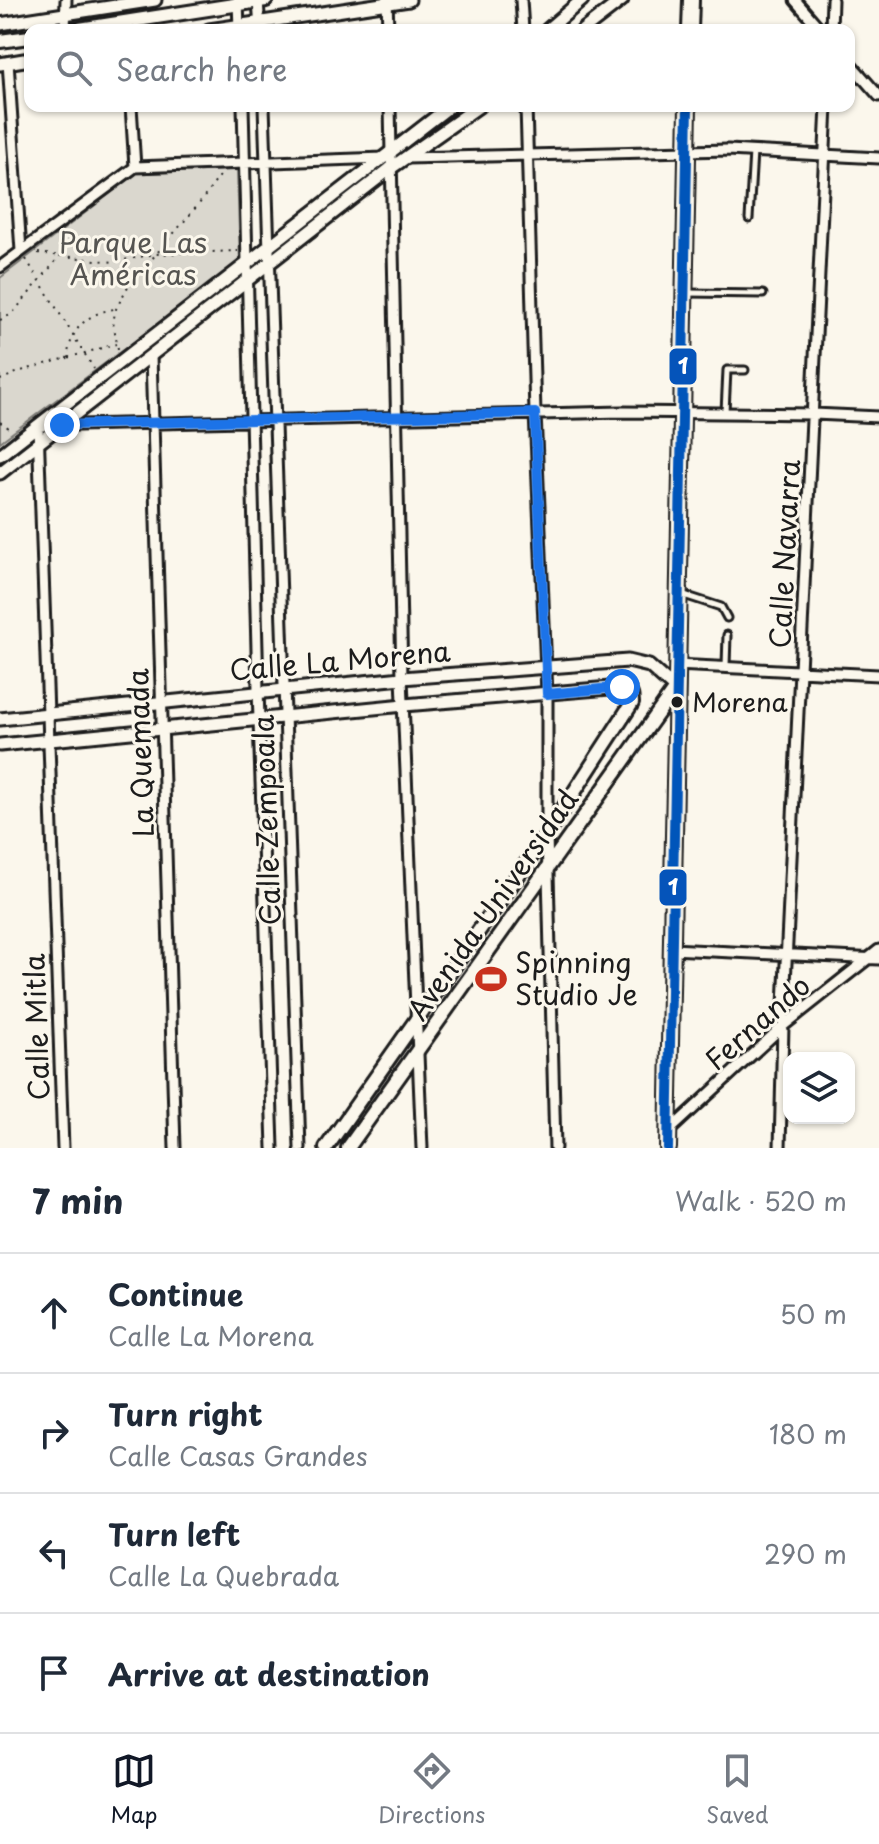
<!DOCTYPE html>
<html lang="en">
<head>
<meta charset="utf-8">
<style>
	:root { --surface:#fff; --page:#f6f6f7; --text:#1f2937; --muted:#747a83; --line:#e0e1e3; --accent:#111827 }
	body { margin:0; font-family:"Playpen Sans",sans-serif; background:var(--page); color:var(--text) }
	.controls { position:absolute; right:24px; bottom:24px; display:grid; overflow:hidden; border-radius:16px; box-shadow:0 2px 6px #0004 }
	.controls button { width:72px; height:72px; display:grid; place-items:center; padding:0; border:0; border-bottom:2px solid var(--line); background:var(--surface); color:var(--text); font:40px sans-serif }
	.stop { position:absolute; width:24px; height:24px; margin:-18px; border:6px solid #1a73e8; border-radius:50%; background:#fff }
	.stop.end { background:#1a73e8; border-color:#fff; box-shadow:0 2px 8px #0008 }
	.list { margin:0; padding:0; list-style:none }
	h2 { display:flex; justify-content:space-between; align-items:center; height:104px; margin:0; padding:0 32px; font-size:34px }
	h2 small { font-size:26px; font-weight:400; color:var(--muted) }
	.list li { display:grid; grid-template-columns:52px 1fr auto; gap:24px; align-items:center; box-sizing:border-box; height:120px; padding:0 32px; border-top:2px solid var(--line) }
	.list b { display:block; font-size:30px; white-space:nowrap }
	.list p { margin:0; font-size:26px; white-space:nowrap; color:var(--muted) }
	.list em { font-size:26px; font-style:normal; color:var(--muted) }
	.icon { flex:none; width:44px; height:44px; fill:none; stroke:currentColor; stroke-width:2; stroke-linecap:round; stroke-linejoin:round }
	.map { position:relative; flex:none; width:879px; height:1148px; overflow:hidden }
	.search { position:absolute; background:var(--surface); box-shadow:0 2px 6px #0004; left:24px; right:24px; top:24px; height:88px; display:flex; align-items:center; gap:20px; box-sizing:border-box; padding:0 28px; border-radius:16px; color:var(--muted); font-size:30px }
	.sheet { height:584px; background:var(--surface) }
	nav { display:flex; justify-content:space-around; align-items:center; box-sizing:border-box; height:112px; border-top:2px solid var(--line); background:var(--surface); font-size:22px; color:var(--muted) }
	nav a { display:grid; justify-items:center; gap:4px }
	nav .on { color:var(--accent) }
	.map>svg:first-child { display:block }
</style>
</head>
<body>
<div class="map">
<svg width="879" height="1148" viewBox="0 0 879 1148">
	<rect width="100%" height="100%" fill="#fbf7ec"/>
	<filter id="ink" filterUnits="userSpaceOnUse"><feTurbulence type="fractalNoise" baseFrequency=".0125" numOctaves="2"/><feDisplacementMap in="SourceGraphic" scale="16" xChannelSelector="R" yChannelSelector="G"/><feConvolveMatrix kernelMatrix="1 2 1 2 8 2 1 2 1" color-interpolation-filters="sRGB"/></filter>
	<g filter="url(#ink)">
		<path fill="#dad7ce" stroke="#7b7a75" stroke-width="2" d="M 237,170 L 240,262 L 0,442 L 0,278 L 137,173 Z"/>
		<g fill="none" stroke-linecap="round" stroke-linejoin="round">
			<defs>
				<path id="service" d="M 749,219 L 753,152
					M 687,293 L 763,294
					M 725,412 L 727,370 L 745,370
					M 681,594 L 721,607 L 727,618
					M 726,666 L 727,635"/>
				<path id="minor" d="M 238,0 L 239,30
					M 258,0 L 260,30
					M 387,0 L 388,30
					M 521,0 L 523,30
					M 795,0 L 821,30
					M 65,30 L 66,0
					M 831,30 L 832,0
					M 8,62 L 21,251
					M 849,62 L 879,96
					M 131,106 L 135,167
					M 243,106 L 258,689 L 273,1148
					M 264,106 L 300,1148
					M 390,106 L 402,678 L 422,1148
					M 526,106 L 535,413 L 547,694 L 547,834 L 555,1148
					M 407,158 L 728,150 L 879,158
					M 0,267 L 135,167 L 384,158
					M 151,356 L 175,1148
					M 675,665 L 879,675
					M 671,949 L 879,959
					M 668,1132 L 783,1026 L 879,950
					M 63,1148 L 38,426 L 622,412 L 814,414 L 879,417
					M 780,1148 L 783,1026 L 827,106"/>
				<path id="tertiary" d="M 0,24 L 155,0
					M 209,30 L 409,0
					M 547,30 L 582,0
					M 583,30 L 622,0
					M 0,64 L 30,59
					M 0,455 L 450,106
					M 0,473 L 391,168 L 479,106
					M 0,719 L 402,678 L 628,661 L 649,666 L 675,689
					M 0,745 L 404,705 L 622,687 C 631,690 633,694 632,703"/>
				<path id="secondary" d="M 73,30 L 266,0
					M 0,41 L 30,37
					M 326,1148 L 547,834 L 632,703
					M 348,1148 L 675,689"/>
				<path id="primary" d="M 690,30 L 691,0
					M 668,1148 L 688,106"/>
			</defs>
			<use href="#service" stroke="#1c1c1c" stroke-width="11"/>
			<use href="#minor" stroke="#1c1c1c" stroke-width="15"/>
			<use href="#tertiary" stroke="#1c1c1c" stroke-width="17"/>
			<use href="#secondary" stroke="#1c1c1c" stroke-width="18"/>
			<use href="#primary" stroke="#1c1c1c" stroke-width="20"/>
			<path stroke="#1c1c1c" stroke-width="2" stroke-dasharray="2 6" stroke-linecap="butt" d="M 38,253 L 113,262 L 155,254 L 238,251
				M 26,259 L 94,369
				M 0,320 L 12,314 L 60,256
				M 118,349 L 113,322 L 116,309 L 127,288 L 199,204 L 222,173
				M 67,359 C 71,329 85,314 114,309
				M 0,380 L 21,371 L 116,344
				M 0,422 L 12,430"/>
			<use href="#service" stroke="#fbf7ec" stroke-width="5"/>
			<use href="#minor" stroke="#fbf7ec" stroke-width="9"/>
			<use href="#tertiary" stroke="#fbf7ec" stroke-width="11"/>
			<use href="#secondary" stroke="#fbf7ec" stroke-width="12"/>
			<use href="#primary" stroke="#fbf7ec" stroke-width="14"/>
			<defs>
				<path id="bus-1" d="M 668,1148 L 688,106"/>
			</defs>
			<use href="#bus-1" stroke="#fbf7ec" stroke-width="16"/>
			<use href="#bus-1" stroke="#0554ba" stroke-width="10"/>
		</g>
	</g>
	<g fill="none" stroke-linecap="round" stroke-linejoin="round" filter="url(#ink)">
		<path stroke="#1a73e8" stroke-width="10" d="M 62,425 L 535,413 L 547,694 L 622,687"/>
	</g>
	<defs>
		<symbol id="stadium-bare" viewBox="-9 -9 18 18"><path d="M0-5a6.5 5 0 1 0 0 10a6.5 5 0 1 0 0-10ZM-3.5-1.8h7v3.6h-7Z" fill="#c8321e" stroke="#fbf7ec" stroke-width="2.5" paint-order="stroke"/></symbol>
	</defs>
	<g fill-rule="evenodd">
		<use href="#stadium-bare" x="469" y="957" width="44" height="44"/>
	</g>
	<circle fill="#1c1c1c" stroke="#fbf7ec" stroke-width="3" cx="677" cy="702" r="7"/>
	<g text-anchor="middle" stroke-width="6" stroke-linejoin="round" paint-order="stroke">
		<g font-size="26" fill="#1c1c1c" stroke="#fbf7ec" text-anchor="start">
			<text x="692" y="712">Morena</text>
		</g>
		<g font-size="28" fill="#555451" stroke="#fbf7ec">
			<text x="133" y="253">Parque Las<tspan x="133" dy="32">Américas</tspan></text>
		</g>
		<g font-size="28" fill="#1c1c1c" stroke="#fbf7ec">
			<text transform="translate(785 554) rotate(-87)" y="10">Calle Navarra</text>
			<text transform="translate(340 661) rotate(-5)" y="10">Calle La Morena</text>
			<text transform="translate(141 753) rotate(-92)" y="10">La Quemada</text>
			<text transform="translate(267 820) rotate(-92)" y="10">Calle Zempoala</text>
			<text transform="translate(493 905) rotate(-55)" y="10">Avenida Universidad</text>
			<text transform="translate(758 1023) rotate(-41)" y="10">Fernando</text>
			<text transform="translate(37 1027) rotate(-92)" y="10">Calle Mitla</text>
		</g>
		<g font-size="28" fill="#1c1c1c" stroke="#fbf7ec" text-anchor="start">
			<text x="515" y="973">Spinning<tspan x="515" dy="32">Studio Je</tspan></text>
		</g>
	</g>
	<g stroke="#fbf7ec" stroke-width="3">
		<rect x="668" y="347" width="30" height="39" rx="8" fill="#0554ba"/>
		<rect x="658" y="868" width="30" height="39" rx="8" fill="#0554ba"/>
	</g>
	<g font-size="22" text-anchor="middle" font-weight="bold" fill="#fff">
		<text x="683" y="374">1</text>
		<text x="673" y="895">1</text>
	</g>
</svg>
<div class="controls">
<button><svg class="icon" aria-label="layers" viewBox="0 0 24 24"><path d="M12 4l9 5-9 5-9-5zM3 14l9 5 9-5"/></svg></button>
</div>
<div class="stop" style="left:622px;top:687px"></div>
<div class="stop end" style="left:62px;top:425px"></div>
<div class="search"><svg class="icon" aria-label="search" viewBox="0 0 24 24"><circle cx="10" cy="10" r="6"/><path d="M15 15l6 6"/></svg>Search here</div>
</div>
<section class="sheet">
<h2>7 min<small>Walk · 520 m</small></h2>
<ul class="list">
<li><svg class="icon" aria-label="ahead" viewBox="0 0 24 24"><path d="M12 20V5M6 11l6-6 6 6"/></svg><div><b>Continue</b><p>Calle La Morena</p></div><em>50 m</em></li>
<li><svg class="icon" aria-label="right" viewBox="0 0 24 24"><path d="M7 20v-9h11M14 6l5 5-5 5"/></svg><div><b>Turn right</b><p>Calle Casas Grandes</p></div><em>180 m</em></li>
<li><svg class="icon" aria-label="left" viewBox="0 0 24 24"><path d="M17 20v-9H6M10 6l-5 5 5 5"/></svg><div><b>Turn left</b><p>Calle La Quebrada</p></div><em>290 m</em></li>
<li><svg class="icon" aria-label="arrive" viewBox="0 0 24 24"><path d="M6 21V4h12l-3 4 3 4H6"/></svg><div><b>Arrive at destination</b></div></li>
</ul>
</section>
<nav>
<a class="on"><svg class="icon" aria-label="map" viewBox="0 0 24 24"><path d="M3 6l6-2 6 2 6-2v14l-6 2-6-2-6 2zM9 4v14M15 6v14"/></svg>Map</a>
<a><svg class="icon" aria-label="directions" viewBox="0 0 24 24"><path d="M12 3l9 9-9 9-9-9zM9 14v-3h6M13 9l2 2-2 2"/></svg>Directions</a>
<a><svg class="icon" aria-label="saved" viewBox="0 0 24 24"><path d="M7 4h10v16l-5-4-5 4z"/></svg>Saved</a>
</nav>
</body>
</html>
